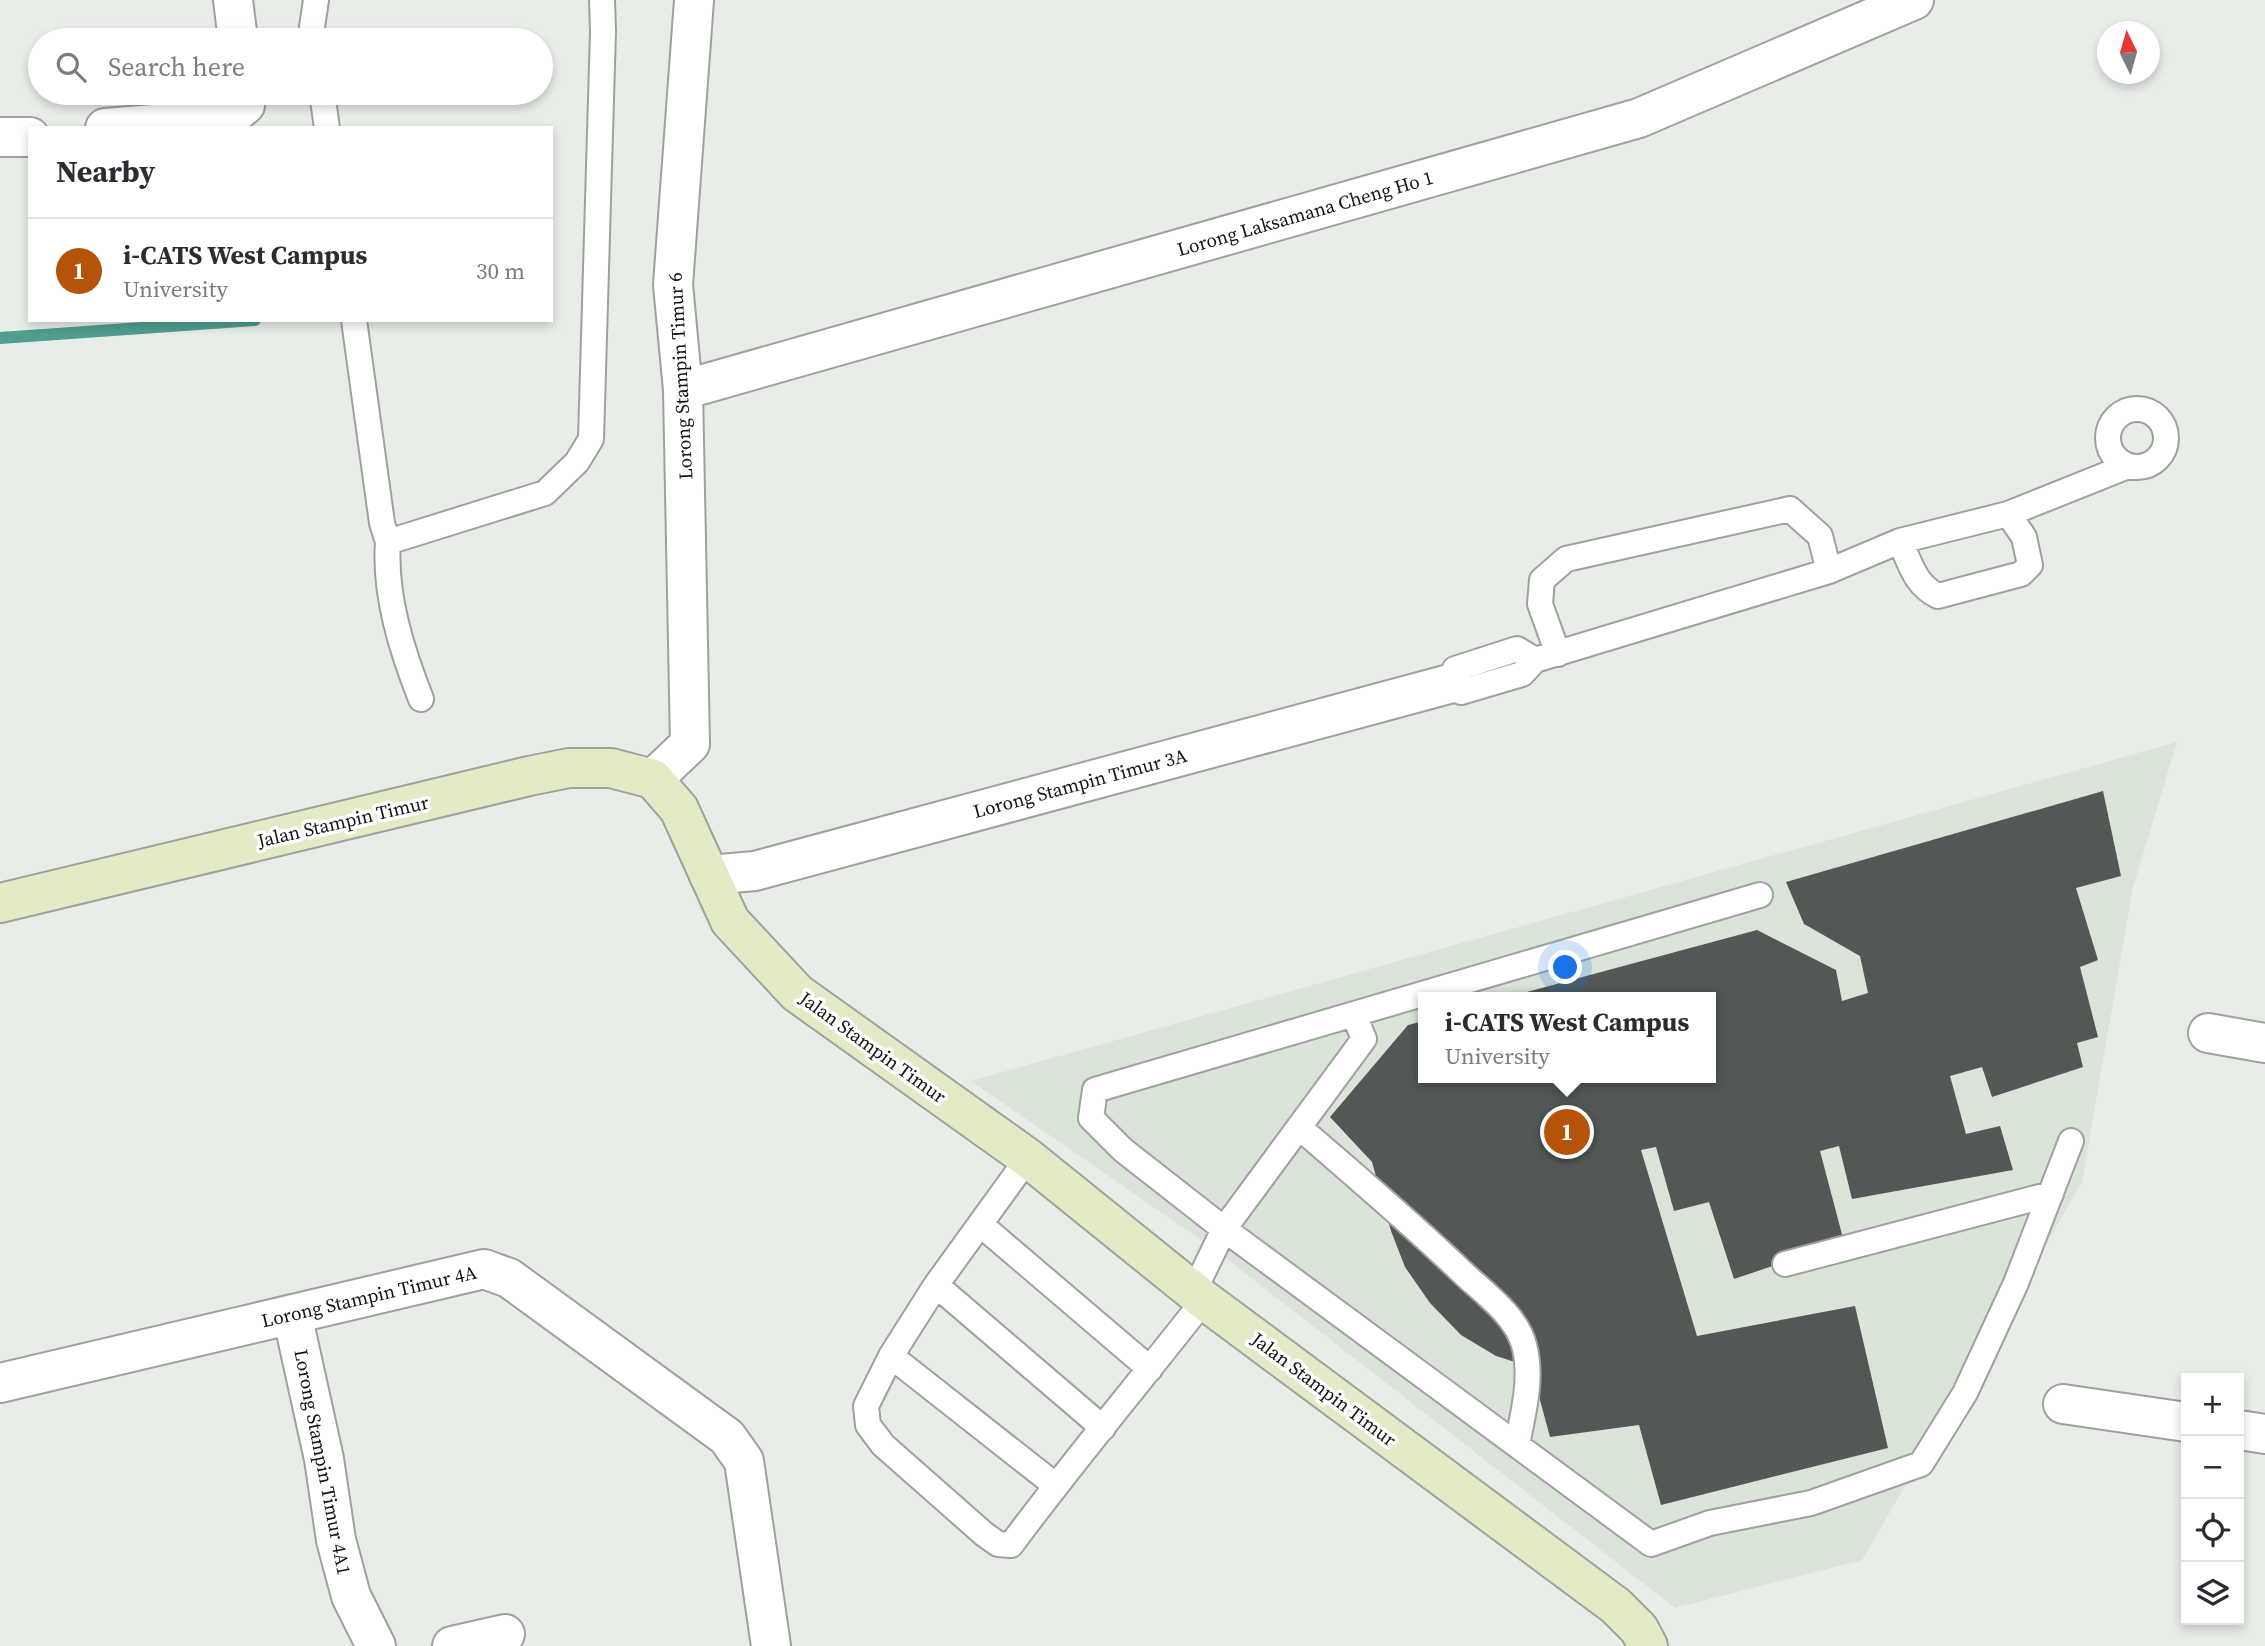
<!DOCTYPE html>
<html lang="en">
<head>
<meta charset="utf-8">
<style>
	:root { --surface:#fff; --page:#f2f2f3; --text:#2b2b33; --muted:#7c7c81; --line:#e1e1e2; --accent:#b45309 }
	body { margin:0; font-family:"Source Serif 4",serif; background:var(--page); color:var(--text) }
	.controls { position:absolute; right:21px; bottom:21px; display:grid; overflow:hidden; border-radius:0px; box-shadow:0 4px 10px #0003 }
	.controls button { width:63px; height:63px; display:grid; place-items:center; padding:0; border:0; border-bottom:2px solid var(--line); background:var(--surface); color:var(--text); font:35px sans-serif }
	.compass { position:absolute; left:2097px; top:21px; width:63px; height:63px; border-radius:50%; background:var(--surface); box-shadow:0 4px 10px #0003; rotate:355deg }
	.you { position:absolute; left:1566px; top:968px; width:24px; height:24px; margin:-18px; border:5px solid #fff; border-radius:50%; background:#1a73e8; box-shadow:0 0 0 10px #1a73e833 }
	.badge { display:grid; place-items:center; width:46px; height:46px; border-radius:50%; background:var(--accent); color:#fff; font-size:23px; font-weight:700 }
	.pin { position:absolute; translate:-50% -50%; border:4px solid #fff; box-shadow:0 2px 7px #0006 }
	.popup { position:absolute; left:1418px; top:992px; width:298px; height:91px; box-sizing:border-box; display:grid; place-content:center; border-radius:0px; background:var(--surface); filter:drop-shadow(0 2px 5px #0005); font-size:23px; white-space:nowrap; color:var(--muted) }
	.popup b { font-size:26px; color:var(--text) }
	.popup::after { content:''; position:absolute; left:50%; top:100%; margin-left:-14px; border:14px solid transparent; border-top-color:var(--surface) }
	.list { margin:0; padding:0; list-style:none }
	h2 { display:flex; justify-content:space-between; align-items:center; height:91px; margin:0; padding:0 28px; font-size:30px }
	h2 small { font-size:23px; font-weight:400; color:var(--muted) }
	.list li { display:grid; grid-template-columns:46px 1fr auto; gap:21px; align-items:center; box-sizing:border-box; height:105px; padding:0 28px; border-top:2px solid var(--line) }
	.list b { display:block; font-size:26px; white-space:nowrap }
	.list p { margin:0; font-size:23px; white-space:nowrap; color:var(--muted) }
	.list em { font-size:23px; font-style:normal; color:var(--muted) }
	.icon { flex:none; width:38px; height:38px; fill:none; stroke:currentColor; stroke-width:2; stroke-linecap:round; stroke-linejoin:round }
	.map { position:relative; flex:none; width:2265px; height:1646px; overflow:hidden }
	.search { position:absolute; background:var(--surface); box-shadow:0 4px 10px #0003; left:28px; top:28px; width:525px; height:77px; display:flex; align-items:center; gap:18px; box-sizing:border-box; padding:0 24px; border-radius:38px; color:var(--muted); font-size:26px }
	.panel { position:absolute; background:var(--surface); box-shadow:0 4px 10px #0003; left:28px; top:126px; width:525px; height:196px; border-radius:0px }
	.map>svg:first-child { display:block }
</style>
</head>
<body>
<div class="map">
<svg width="2265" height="1646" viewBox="0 0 2265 1646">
	<rect width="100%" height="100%" fill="#e9ede8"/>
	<path fill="#dbe4d9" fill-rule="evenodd" d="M 2177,742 L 2133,887 L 2082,1182 L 1862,1560 L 1675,1608 L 1214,1249 L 971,1081 ZM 1424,997 L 1710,997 L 1710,1078 L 1424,1078 Z"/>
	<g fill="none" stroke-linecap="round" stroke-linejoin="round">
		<path stroke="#4f9e8f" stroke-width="12" d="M 0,338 L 255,320"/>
	</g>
	<path fill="#535855" d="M 2103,791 L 2121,876 L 2076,888 L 2098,960 L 2080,967 L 2098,1037 L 2077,1043 L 2083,1067 L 1992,1097 L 1982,1067 L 1950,1076 L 1966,1134 L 2000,1126 L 2013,1170 L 1852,1199 L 1839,1146 L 1820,1151 L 1844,1242 L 1734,1279 L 1709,1202 L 1674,1211 L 1656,1147 L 1641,1150 L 1697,1336 L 1855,1306 L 1888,1448 L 1661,1505 L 1639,1425 L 1550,1437 L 1531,1367 L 1496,1356 L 1461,1335 L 1430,1303 L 1405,1267 L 1391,1231 L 1372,1162 L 1330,1117 L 1408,1025 L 1424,1021 L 1424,1078 L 1710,1078 L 1710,997 L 1512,996 L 1757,930 L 1836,970 L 1842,1001 L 1868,993 L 1860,956 L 1804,924 L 1786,882 Z"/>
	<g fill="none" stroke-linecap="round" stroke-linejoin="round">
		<defs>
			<path id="lane" d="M 314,40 L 312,27 L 316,0
				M 322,93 L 327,128
				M 354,320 L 382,523 L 388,542
				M2108 438a29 29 0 1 1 58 0a29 29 0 1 1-58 0Z
				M 1900,541 C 1910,563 1915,585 1938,596 L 2021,574 L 2030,565 L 2024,537 L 2008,514
				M 1558,654 L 1540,604 L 1542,580 L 1566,559 L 1790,509 L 1820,536 L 1829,571
				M 1535,660 L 1517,649 L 1455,669 L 1449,684 L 1461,692 L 1522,674 L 1535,660 L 1829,571 L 1900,541 L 2008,514 L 2128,466
				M 421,699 C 402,651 384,595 388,542 L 545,493 L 577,462 L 591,439 L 603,31 L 602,0
				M 1760,895 L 1095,1090 L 1091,1118 L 1123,1150 L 1224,1229 L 1651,1544 L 1710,1523 L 1811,1503 L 1921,1464 L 1965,1393 L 2016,1283 L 2071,1141
				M 1299,1127 C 1354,1175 1410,1222 1463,1273 C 1484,1293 1516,1315 1524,1345 C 1533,1377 1523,1414 1517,1445
				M 1028,1158 L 936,1285 L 891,1356 L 866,1406 L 868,1425 L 883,1445 L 984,1534 L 998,1544 L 1011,1545 C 1073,1461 1140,1382 1204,1300
				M 980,1224 L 1150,1369
				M 1785,1264 L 2051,1194
				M 936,1285 L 1103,1428
				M 1194,1291 L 1224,1229 L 1364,1039 L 1354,1015
				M 891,1356 L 1055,1485"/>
			<path id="street" d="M 233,0 L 238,40
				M 105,128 L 229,118 L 245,105 L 243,93
				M 0,137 L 30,137
				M 683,390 L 1639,118 L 1914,0
				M 653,779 L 690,744 L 683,390 L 673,285 L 694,0
				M 709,875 L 755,871 L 1449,684
				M 2208,1033 L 2265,1043
				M 292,1314 L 324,1459 L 336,1540 L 351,1596 L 376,1646
				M 0,1383 L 484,1269 L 509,1278 L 727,1437 L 744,1461 L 771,1646
				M 2063,1404 L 2186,1422
				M 2239,1430 L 2265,1434
				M 452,1646 L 505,1634"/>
			<path id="secondary" d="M 0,903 L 529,776 L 569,768 L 611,768 L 653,779 L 679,809 L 730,921 L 797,993 L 1028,1158 L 1204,1300 L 1616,1606 L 1639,1629 L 1648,1646"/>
		</defs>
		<use href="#lane" stroke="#9ea29d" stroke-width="28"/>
		<use href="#street" stroke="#9ea29d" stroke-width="42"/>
		<use href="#secondary" stroke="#9ea29d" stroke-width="42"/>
		<use href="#lane" stroke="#fff" stroke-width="24"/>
		<use href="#street" stroke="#fff" stroke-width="38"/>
		<use href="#secondary" stroke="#e2eac6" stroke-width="38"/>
	</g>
	<g text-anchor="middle" stroke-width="7" stroke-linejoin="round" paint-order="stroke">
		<g font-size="19" fill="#131413" stroke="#fff">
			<text transform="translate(1305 213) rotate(-16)" y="7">Lorong Laksamana Cheng Ho 1</text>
			<text transform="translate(680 376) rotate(-93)" y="7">Lorong Stampin Timur 6</text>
			<text transform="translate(1080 783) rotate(-15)" y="7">Lorong Stampin Timur 3A</text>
			<text transform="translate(343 821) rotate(-13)" y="7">Jalan Stampin Timur</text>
			<text transform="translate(873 1047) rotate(36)" y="7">Jalan Stampin Timur</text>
			<text transform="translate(369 1296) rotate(-13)" y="7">Lorong Stampin Timur 4A</text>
			<text transform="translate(1324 1389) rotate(37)" y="7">Jalan Stampin Timur</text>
			<text transform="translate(323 1462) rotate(79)" y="7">Lorong Stampin Timur 4A1</text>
		</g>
	</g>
</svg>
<div class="controls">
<button>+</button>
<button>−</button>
<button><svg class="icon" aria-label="locate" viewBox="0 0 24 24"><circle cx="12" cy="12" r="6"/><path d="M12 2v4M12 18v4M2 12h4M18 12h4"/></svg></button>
<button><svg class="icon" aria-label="layers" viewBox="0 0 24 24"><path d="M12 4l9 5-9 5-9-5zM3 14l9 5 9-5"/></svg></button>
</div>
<svg class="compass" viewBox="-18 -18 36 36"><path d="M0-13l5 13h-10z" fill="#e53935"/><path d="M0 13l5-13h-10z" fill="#7c7c81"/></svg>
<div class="you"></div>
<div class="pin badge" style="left:1567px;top:1132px">1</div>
<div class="popup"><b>i-CATS West Campus</b>University</div>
<div class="search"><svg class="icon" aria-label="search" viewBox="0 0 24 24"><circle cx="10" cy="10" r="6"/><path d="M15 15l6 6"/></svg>Search here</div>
<section class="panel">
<h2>Nearby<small></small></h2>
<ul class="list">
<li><span class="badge">1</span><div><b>i-CATS West Campus</b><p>University</p></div><em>30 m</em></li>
</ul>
</section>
</div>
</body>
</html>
